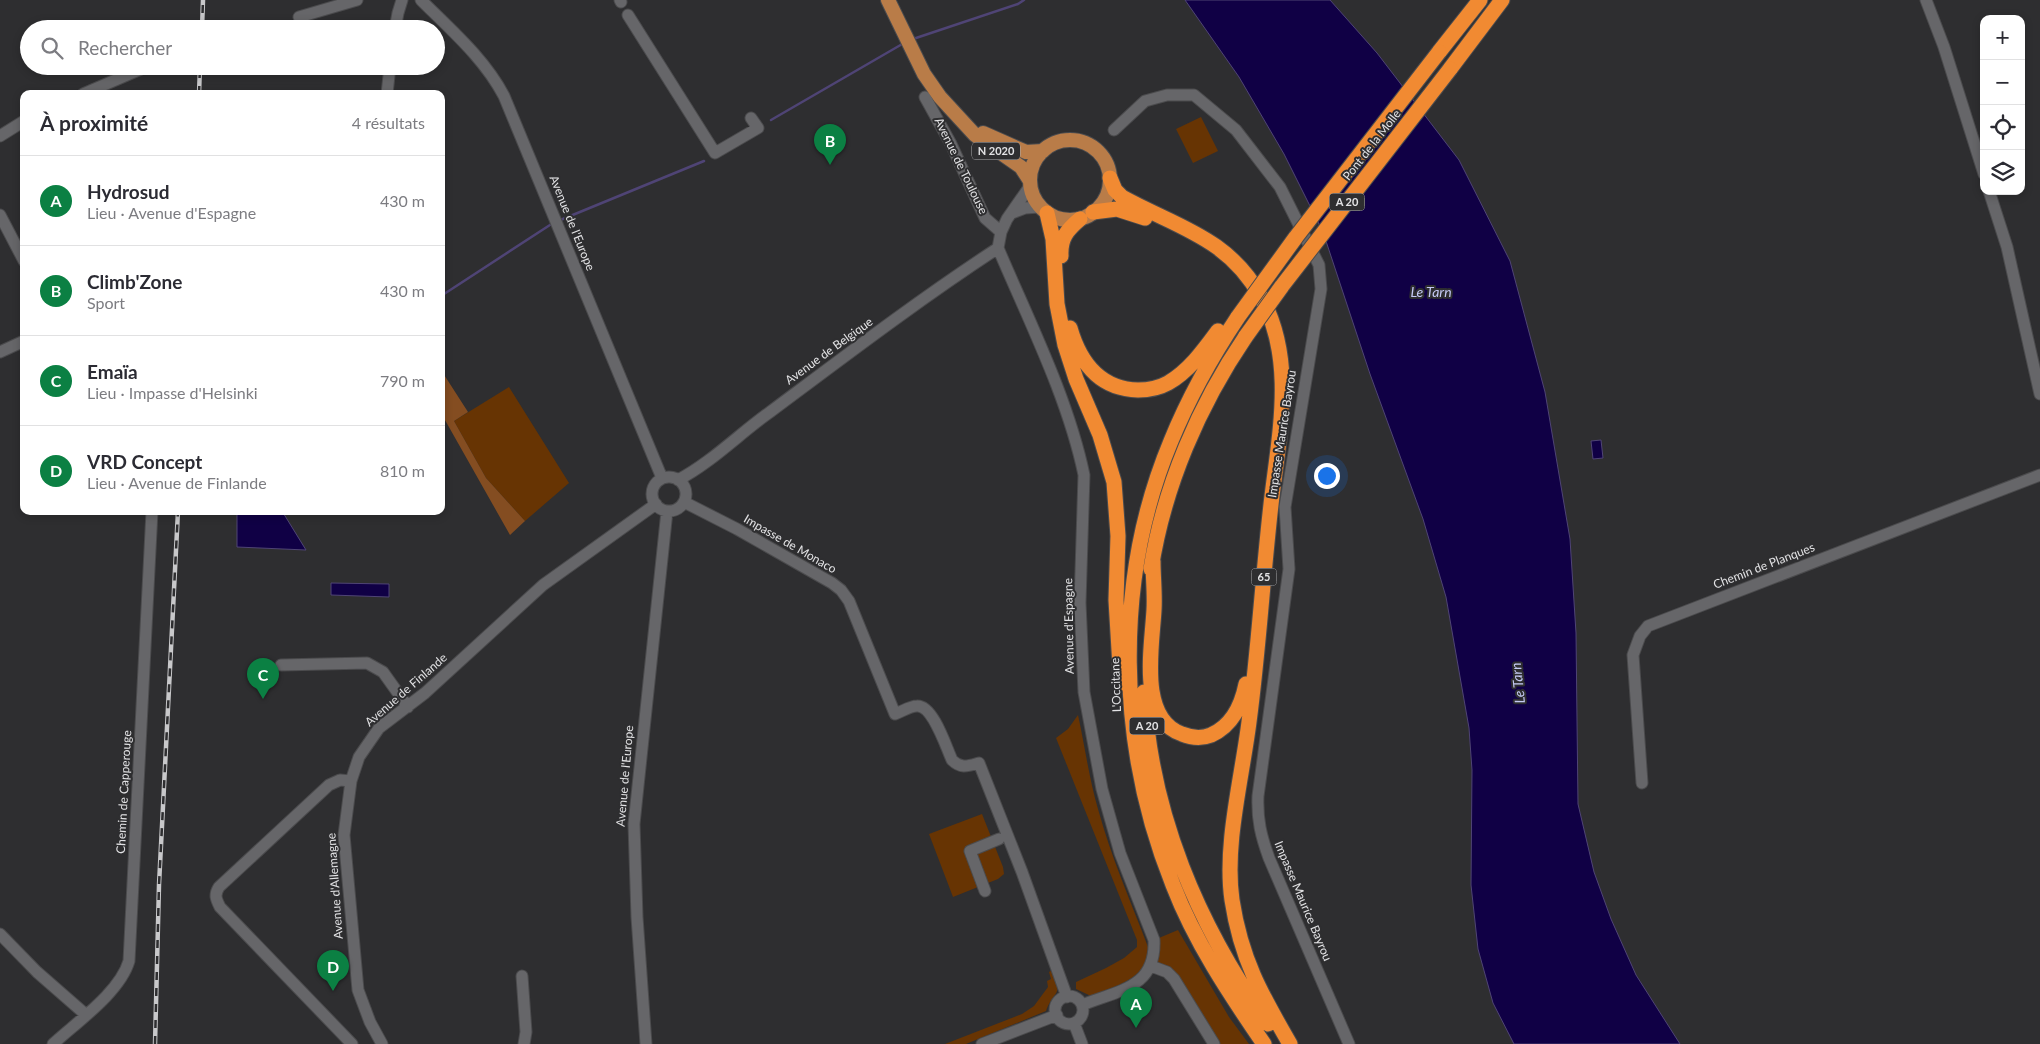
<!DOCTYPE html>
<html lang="fr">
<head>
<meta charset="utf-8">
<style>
	:root { --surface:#fff; --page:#f2f2f3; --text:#2b2b33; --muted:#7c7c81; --line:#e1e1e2; --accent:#0b8043 }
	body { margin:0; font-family:Lato,sans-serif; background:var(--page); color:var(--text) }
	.controls { position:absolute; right:15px; top:15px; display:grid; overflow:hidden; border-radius:10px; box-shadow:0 2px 8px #0003 }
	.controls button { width:45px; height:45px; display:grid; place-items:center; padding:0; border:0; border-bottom:1px solid var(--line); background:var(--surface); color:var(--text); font:25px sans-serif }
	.you { position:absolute; left:1326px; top:475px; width:18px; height:18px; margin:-12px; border:4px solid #fff; border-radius:50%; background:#1a73e8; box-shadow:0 0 0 8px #1a73e833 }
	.badge { display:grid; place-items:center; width:32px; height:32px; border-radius:50%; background:var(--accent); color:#fff; font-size:16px; font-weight:700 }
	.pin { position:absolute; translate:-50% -41px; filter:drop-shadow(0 1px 2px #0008) }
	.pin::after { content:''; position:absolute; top:26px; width:18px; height:15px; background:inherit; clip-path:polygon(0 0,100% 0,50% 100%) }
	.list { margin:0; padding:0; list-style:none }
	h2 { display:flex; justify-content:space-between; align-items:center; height:65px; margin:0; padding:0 20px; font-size:21px }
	h2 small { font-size:16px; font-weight:400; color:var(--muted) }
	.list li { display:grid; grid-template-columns:32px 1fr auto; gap:15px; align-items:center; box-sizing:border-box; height:90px; padding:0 20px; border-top:1px solid var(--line) }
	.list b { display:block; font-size:19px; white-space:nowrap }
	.list p { margin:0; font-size:16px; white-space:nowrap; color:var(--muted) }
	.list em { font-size:16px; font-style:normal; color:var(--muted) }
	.icon { flex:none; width:28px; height:28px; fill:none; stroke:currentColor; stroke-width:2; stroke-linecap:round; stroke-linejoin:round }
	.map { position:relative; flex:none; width:2040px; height:1044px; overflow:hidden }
	.search { position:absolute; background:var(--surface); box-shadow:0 2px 8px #0003; left:20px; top:20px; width:425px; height:55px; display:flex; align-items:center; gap:12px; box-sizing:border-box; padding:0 18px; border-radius:28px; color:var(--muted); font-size:19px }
	.panel { position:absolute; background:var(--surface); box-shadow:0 2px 8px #0003; left:20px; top:90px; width:425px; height:425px; border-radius:10px }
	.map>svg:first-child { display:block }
</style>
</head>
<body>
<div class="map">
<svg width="2040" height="1044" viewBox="0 0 2040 1044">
	<rect width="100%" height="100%" fill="#2e2e30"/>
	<path fill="#673403" d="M 1201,117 L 1218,151 L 1193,163 L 1176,129 Z
		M 509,387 L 569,483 L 525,521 L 486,478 L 454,421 Z
		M 1078,715 C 1085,747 1089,778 1098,809 C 1111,857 1131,902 1148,947 C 1149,979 1116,985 1091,996 L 1076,989 L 1076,982 L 1106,968 L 1124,958 L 1137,947 L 1137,940 L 1056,738 L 1068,729 Z
		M 982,814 L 1003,867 L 1004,874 L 998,879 L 953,897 L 929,834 Z
		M 1178,930 L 1229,1017 L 1249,1044 L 1214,1044 L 1174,979 L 1151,966 L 1154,940 Z
		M 1052,970 C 1063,998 1055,988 1046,1011 L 966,1044 L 945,1044 L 1022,1014 L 1034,1006 L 1048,987 L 1047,981 L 1051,979 L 1049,972 Z"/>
	<path fill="#844d21" d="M 441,370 L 468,412 L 454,421 L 486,478 L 525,521 L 510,535 L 441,413 Z"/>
	<path fill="#100045" stroke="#4f4475" d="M 1185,0 L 1330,0 L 1377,53 L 1459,160 L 1510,261 L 1545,392 L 1570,539 L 1576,633 L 1578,804 L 1594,872 L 1611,919 L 1636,975 L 1680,1044 L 1514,1044 L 1493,1003 L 1478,949 L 1471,885 L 1472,770 L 1469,728 L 1446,597 L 1423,519 L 1370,374 L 1323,232 L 1284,154 L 1239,77 Z
		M 1601,440 L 1603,458 L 1593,459 L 1591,441 Z
		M 237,511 L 282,511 L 306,550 L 237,547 Z
		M 331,583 L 389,584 L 389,597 L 331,595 Z"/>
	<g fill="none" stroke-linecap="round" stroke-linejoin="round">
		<path stroke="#4f4475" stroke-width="2.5" d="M 913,39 L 1018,4 L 1024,0
			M 771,120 L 904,43
			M 558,221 L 704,161
			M 441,296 L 553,223"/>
		<defs>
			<path id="minor" d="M 421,0 C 451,30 484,58 504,96 L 662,478
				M 620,0 L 621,2
				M 1926,0 L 1944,47 L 1984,174
				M 628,15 L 715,153 L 758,128 L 751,118
				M 299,17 L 357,0
				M 395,29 L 398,13 L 402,0
				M 83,94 L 148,66
				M 387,94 L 390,66
				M 925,97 L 951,144 L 985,218 L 1001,232
				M 1114,130 L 1145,101 L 1167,95 L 1194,95 L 1236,130 L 1280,187 L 1319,265 L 1321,289 L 1285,507 L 1289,569 L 1258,796 C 1257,820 1261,836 1269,858 L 1349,1044
				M 0,136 L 24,121
				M 1030,186 L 1007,219 L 1001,232 L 998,248 C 1029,321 1068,398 1084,475 L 1080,603 L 1084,692 L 1102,789 L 1120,853 L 1154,940 C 1156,988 1119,990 1082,1005
				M 1989,191 L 2007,247 L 2040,394
				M 1012,213 L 1025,208 L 1040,207
				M 0,215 L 24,261
				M 0,352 L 24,341
				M652 494a17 17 0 1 1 34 0a17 17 0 1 1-34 0Z
				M 678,480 C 712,462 739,434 770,412 C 845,356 920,299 998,248
				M 684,502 L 737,529 L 832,583 L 841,590 L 849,601 L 895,714 C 901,712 910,706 917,706 C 933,705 946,747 952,760 C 961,769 968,766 979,763 L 1022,872 L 1067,997
				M 281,665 L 367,663 L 383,672 L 408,707
				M 351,781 L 340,780 L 329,785 L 219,887 C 214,895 216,899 220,907 L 352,1044
				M 1642,783 L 1633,655 L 1640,636 L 1648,626 L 2040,475
				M 985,891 L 970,851 L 999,839
				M 0,934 L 37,972 L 85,1014
				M 1151,966 L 1167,972 L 1174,979 L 1214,1044
				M 522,976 L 526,1032 L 524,1044
				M1055 1010a14 14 0 1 1 28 0a14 14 0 1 1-28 0Z
				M 1074,1023 L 1082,1044
				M 53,1044 C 77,1022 120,992 129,961 L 152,511
				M 382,1044 L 370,1022 L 358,990 L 344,835 L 351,781 L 359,757 L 379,728 L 425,693 L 543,585 L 656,504
				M 646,1044 L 637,917 L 634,824 L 667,511
				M 982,1044 L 1057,1015"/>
			<path id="major" d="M 888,0 L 924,74 L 940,97 L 975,135 L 1021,167 L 1030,181
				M 983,133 L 1026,152 L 1043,151
				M1030 180a40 40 0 1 1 80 0a40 40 0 1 1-80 0Z"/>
			<path id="highway" d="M 1439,52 L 1480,0
				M 1450,69 L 1502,0
				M 1110,178 L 1115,190 L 1122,197 C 1176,227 1228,237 1261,297 C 1295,358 1280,430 1272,496 C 1263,571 1259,647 1249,722 C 1242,778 1224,845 1232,900 C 1241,959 1261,994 1290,1044
				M 1093,212 L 1117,209 L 1145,218
				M 1047,213 L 1053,239 L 1057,304 L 1065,345 L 1076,379 L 1100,435 L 1114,482 L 1118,536 L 1116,600 L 1121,683
				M 1061,256 C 1060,238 1067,230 1080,219
				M 1238,317 C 1212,356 1189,397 1171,441 C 1113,580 1117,745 1173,885 C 1195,942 1229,993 1264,1044
				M 1070,328 C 1080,363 1100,389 1138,390 C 1149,390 1159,388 1168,383 C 1189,371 1204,350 1218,331
				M 1153,561 C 1153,577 1155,594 1154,610 C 1152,647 1138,719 1182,734 C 1192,738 1201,739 1211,735 C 1232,726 1242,704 1246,684
				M 1151,569 C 1164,486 1199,405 1246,336
				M 1144,692 C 1150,813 1198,926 1268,1024"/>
		</defs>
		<use href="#minor" stroke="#4b4b4d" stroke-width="13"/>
		<use href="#major" stroke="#4b4b4d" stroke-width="16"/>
		<use href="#highway" stroke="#4b4b4d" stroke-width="17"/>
		<use href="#minor" stroke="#666669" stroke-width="11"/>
		<use href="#major" stroke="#b97c48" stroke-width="14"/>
		<use href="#highway" stroke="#f18a32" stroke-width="15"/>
		<defs>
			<path id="rail" d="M 202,29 L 203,0
				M 199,94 L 200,66
				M 155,1044 L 159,885 L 178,511"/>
		</defs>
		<use href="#rail" stroke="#c8c8ca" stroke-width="4.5"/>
		<use href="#rail" stroke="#2e2e30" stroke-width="2.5" stroke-dasharray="8" stroke-linecap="butt"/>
		<defs>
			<path id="highway-bridge" d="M 1238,317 L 1296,237 L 1439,52
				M 1246,336 L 1282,286 L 1450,69"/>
		</defs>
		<use href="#highway-bridge" stroke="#4b4b4d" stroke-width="17" stroke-linecap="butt"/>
		<use href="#highway-bridge" stroke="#f18a32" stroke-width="15"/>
	</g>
	<g text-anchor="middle" stroke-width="4" stroke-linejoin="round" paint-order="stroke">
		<g fill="#2e2e30" stroke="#adadaf" stroke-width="1">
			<rect x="972" y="142.5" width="48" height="17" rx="4"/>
			<rect x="1329.5" y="193.5" width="35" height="17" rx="4"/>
			<rect x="1251.5" y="568.5" width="25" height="17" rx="4"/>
			<rect x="1129.5" y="717.5" width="35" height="17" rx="4"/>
		</g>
		<g font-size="11" font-weight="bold" fill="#e3e3e5">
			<text x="996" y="155">N 2020</text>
			<text x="1347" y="206">A 20</text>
			<text x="1264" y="581">65</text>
			<text x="1147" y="730">A 20</text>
		</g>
		<g font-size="12" fill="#e3e3e5" stroke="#2e2e30">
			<text transform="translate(1372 145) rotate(-52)" y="4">Pont de la Molle</text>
			<text transform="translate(961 166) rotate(64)" y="4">Avenue de Toulouse</text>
			<text transform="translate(572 223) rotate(68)" y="4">Avenue de l'Europe</text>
			<text transform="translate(829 351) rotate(-36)" y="4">Avenue de Belgique</text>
			<text transform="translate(1282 434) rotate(-81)" y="4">Impasse Maurice Bayrou</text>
			<text transform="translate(790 544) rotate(30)" y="4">Impasse de Monaco</text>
			<text transform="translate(1764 566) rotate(-21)" y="4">Chemin de Planques</text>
			<text transform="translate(1069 626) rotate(-91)" y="4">Avenue d'Espagne</text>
			<text transform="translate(1116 685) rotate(-92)" y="4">L'Occitane</text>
			<text transform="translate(406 690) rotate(-41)" y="4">Avenue de Finlande</text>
			<text transform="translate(625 776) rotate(-85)" y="4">Avenue de l'Europe</text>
			<text transform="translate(124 792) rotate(-87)" y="4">Chemin de Capperouge</text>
			<text transform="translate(335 886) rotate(-94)" y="4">Avenue d'Allemagne</text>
			<text transform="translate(1303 901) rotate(67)" y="4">Impasse Maurice Bayrou</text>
		</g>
		<g font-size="14" font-style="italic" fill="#c4c9f4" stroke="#2e2e30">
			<text x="1431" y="297">Le Tarn</text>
			<text transform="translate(1518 683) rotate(-96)" y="5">Le Tarn</text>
		</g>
	</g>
</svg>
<div class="controls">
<button>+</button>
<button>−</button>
<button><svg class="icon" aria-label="locate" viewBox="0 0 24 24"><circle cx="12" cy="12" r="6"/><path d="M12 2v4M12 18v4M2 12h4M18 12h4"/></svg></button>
<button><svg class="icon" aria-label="layers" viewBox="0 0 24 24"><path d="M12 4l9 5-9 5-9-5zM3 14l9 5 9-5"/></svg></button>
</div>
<div class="you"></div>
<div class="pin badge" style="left:1136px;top:1028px">A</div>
<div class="pin badge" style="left:830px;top:165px">B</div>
<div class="pin badge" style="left:263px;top:699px">C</div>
<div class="pin badge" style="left:333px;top:991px">D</div>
<div class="search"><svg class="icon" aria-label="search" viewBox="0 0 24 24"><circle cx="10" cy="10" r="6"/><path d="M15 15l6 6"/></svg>Rechercher</div>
<section class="panel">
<h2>À proximité<small>4 résultats</small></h2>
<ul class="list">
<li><span class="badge">A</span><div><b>Hydrosud</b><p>Lieu · Avenue d'Espagne</p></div><em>430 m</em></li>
<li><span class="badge">B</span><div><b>Climb'Zone</b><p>Sport</p></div><em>430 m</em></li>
<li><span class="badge">C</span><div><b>Emaïa</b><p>Lieu · Impasse d'Helsinki</p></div><em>790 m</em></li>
<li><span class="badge">D</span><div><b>VRD Concept</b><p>Lieu · Avenue de Finlande</p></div><em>810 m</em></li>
</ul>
</section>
</div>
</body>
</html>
